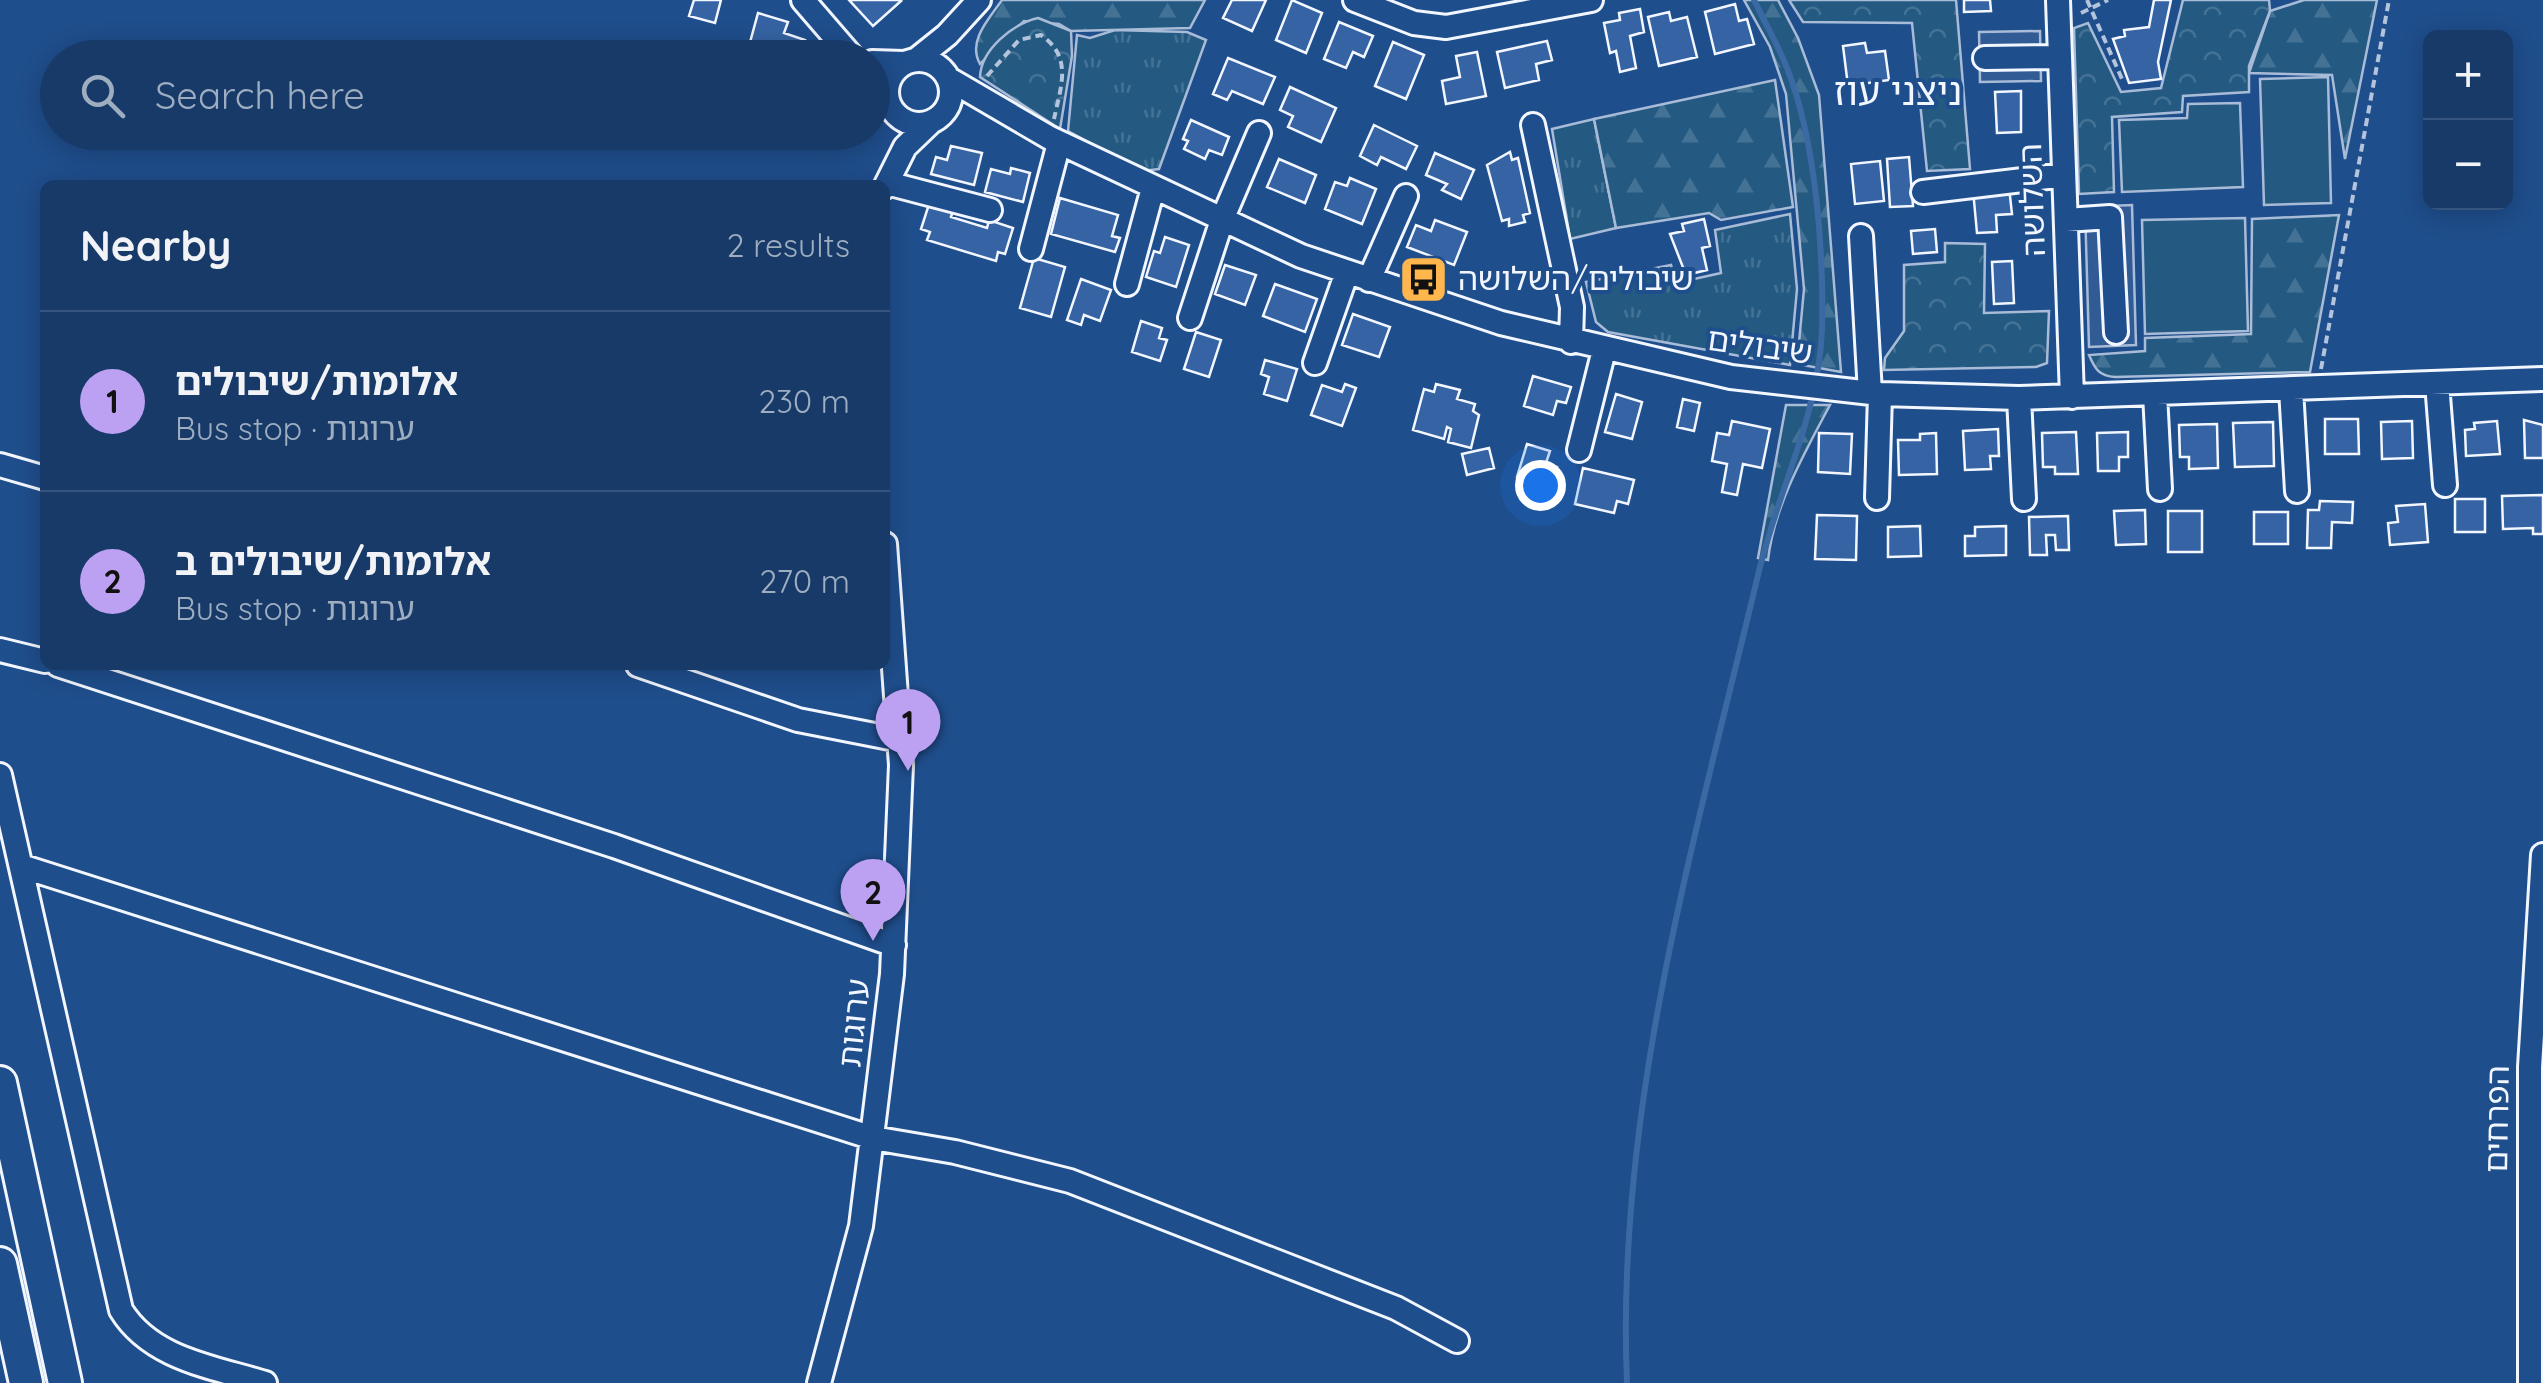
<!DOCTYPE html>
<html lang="en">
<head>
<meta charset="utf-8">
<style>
	:root { --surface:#173a69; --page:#20416f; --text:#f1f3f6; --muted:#9eadc0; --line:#36547d; --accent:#bca0f2 }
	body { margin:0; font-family:Quicksand,"Noto Sans Hebrew",sans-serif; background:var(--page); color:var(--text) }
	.controls { position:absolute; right:30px; top:30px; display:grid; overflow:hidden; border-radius:15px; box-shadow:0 5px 25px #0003 }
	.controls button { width:90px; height:90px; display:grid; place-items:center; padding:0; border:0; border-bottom:2px solid var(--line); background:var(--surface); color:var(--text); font:50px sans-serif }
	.you { position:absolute; left:1540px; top:485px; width:35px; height:35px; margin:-25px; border:8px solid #fff; border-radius:50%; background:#1a73e8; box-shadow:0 0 0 15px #1a73e833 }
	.badge { display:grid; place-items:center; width:65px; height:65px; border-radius:50%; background:var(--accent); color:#111; font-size:32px; font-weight:700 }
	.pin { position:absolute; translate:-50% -82px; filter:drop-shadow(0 2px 5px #0008) }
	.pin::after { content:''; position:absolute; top:52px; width:35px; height:30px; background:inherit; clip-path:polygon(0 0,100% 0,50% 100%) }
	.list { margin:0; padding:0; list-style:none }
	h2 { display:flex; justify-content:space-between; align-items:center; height:130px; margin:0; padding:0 40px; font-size:42px }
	h2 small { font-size:32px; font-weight:400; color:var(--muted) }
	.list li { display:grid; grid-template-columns:65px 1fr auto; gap:30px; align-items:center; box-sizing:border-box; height:180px; padding:0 40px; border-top:2px solid var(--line) }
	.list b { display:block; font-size:38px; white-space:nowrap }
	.list p { margin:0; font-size:32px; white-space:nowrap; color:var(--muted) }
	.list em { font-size:32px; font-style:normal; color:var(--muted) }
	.icon { flex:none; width:55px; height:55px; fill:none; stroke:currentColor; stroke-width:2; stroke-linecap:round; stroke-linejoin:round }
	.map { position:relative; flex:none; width:2543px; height:1383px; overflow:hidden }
	.search { position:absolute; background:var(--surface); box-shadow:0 5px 25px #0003; left:40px; top:40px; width:850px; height:110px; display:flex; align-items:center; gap:25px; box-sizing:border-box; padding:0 35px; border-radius:55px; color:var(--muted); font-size:38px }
	.panel { position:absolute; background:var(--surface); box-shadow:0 5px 25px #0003; left:40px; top:180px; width:850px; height:490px; border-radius:15px }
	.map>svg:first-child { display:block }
</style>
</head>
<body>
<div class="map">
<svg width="2543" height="1383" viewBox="0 0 2543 1383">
	<defs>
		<pattern id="grass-tufts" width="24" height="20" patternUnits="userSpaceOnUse" patternTransform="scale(2.5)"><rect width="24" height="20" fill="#245a82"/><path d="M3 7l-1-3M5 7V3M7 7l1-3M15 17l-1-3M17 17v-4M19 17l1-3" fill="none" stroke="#447295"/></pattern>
		<pattern id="forest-firs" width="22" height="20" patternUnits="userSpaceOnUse" patternTransform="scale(2.5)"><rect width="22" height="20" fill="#245a82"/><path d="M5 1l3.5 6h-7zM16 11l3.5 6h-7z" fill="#447295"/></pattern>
		<pattern id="park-crowns" width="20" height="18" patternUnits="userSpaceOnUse" patternTransform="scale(2.5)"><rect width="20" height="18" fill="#245a82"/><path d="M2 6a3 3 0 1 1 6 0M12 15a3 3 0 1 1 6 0" fill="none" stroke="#447295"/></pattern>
	</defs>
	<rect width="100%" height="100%" fill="#1f4e8c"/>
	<path fill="url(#grass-tufts)" stroke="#a8bbd7" stroke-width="2.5" d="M 1115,30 L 1187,32 L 1206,40 L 1159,169 L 1142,171 L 1068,131 L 1077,35 L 1090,38 Z
		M 1594,119 L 1616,228 L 1570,239 L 1552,129 Z
		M 1790,214 L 1797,289 L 1790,365 L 1608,332 L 1596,322 L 1586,282 L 1671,265 L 1676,283 L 1721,273 L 1715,230 Z"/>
	<path fill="url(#forest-firs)" stroke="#a8bbd7" stroke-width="2.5" d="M 1002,0 L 1205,0 L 1190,28 L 1071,31 L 1059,24 L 1024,21 L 980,64 C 967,41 989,19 1002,0 Z
		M 1744,0 L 1778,0 L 1798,38 L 1819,95 L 1841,372 L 1797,364 L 1804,289 L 1786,94 L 1770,47 Z
		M 2304,0 L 2377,0 L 2345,159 L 2332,75 L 2249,73 L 2270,11 Z
		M 1775,80 L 1793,207 L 1721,220 L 1709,213 L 1616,228 L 1594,119 Z
		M 2339,215 L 2310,372 L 2115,377 C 2099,376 2095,369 2089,355 L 2145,351 L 2145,338 L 2251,334 L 2252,219 Z
		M 1786,405 L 1830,405 C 1805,452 1774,506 1768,560 L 1758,558 Z"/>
	<path fill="url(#park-crowns)" stroke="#a8bbd7" stroke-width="2.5" d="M 1789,0 L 1956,0 L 1970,169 L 1927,171 L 1912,23 L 1803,22 Z
		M 2183,0 L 2269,0 L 2270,11 L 2249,66 L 2249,92 L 2183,96 L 2182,112 L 2112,117 L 2114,192 L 2079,194 L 2074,28 L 2088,23 L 2121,92 L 2161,88 Z
		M 1038,18 L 1071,31 L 1072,56 L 1060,129 L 980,77 C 981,50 1012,24 1038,18 Z
		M 1945,243 L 1985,244 L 1984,313 L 2049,311 L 2047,363 L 2036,367 L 1884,370 L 1885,358 L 1904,331 L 1904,265 L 1945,262 Z"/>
	<path fill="#245a82" stroke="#a8bbd7" stroke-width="2.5" d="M 2328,77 L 2331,203 L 2264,205 L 2260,79 Z
		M 2240,103 L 2243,187 L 2122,192 L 2119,120 L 2187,118 L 2188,104 Z
		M 2245,218 L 2248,331 L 2145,334 L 2142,220 Z"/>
	<path fill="#305b95" stroke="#a8bbd7" stroke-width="2.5" d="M 2040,31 L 2041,81 L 1980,82 L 1979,32 Z
		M 2132,205 L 2136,345 L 2089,347 L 2085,207 Z"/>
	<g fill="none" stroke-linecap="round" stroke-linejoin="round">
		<path stroke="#3b69a3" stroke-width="6" d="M 1627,1383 C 1615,1108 1696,836 1759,571 C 1778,491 1819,414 1822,330 C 1824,253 1816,141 1787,68 C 1778,45 1765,23 1754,0"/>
	</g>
	<path fill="#3563a3" stroke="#f2f6ff" stroke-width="2.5" d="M 694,0 L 721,0 L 715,23 L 689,16 Z
		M 849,0 L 899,0 L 901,1 L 873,26 Z
		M 1232,0 L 1266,0 L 1252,31 L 1223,18 Z
		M 1292,0 L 1322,13 L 1306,53 L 1276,40 Z
		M 1964,0 L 1990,0 L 1991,11 L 1964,12 Z
		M 2154,0 L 2171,0 L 2158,62 L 2161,79 L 2129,83 L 2113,39 L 2125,36 L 2124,30 L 2149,27 Z
		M 1735,4 L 1739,21 L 1747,19 L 1754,44 L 1715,54 L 1705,12 Z
		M 1640,9 L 1644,32 L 1630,36 L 1636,68 L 1620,72 L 1616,51 L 1610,53 L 1604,23 L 1620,20 L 1619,13 Z
		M 1669,12 L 1671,21 L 1687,17 L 1697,57 L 1659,66 L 1648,17 Z
		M 758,13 L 788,22 L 784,33 L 805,40 L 800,58 L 749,46 Z
		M 1339,22 L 1373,36 L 1364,57 L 1353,52 L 1346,68 L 1324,59 Z
		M 1547,41 L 1552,60 L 1536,64 L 1539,80 L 1505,88 L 1497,52 Z
		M 1393,42 L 1424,55 L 1406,99 L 1375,86 Z
		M 1865,43 L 1867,53 L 1885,51 L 1889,80 L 1848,86 L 1843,46 Z
		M 1477,52 L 1486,96 L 1446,104 L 1442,81 L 1460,77 L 1456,56 Z
		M 1228,58 L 1275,77 L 1263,104 L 1232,91 L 1227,100 L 1213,94 Z
		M 1290,87 L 1336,108 L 1321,142 L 1288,127 L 1293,116 L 1280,110 Z
		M 2021,91 L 2021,132 L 1997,133 L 1995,92 Z
		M 1191,120 L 1229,137 L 1222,155 L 1209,150 L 1205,159 L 1184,149 L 1188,141 L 1183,139 Z
		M 1374,125 L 1417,146 L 1406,169 L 1381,157 L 1377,165 L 1360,156 Z
		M 951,146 L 982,153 L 974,185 L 931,174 L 936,157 L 947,160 Z
		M 1510,152 L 1512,160 L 1518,158 L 1530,213 L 1523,215 L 1525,222 L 1509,226 L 1509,219 L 1502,221 L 1487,165 Z
		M 1435,153 L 1474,170 L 1461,199 L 1442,190 L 1447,184 L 1426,175 Z
		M 1909,157 L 1913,206 L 1890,207 L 1887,159 Z
		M 1279,159 L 1316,175 L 1305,203 L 1267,187 Z
		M 1880,161 L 1884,201 L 1855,204 L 1851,164 Z
		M 1011,168 L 1030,173 L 1023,202 L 985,192 L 991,169 L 1010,174 Z
		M 1350,178 L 1376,189 L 1362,224 L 1325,209 L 1335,182 L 1347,186 Z
		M 2009,187 L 2012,214 L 1996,215 L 1997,232 L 1977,233 L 1973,190 Z
		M 1060,198 L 1118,215 L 1112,236 L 1120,238 L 1115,252 L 1051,234 Z
		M 930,201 L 954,208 L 951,217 L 987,228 L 989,220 L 1013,228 L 1005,254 L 998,252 L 996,261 L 927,240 L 930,232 L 921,229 Z
		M 1704,219 L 1710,246 L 1702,248 L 1707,270 L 1686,275 L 1670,234 L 1684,231 L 1682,224 Z
		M 1435,220 L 1467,232 L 1454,265 L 1407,247 L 1416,225 L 1431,231 Z
		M 1935,229 L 1937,252 L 1913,254 L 1911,231 Z
		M 1165,237 L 1189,245 L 1176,287 L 1146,277 L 1154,251 L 1160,253 Z
		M 1034,258 L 1065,267 L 1051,317 L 1020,308 Z
		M 2012,261 L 2014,303 L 1994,304 L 1992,262 Z
		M 1225,265 L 1256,275 L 1245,305 L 1215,294 Z
		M 1081,279 L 1111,290 L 1100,321 L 1084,315 L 1081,325 L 1067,320 Z
		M 1275,284 L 1317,299 L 1305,332 L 1263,316 Z
		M 1353,314 L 1390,327 L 1379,357 L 1342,345 Z
		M 1141,321 L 1162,328 L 1159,338 L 1167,340 L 1160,361 L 1132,352 Z
		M 1196,332 L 1221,340 L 1209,377 L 1184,369 Z
		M 1265,360 L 1297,369 L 1287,401 L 1264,394 L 1269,377 L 1261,374 Z
		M 1533,376 L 1571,387 L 1566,403 L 1557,401 L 1553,415 L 1524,406 Z
		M 1345,384 L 1356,388 L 1342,426 L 1311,415 L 1322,385 L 1342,392 Z
		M 1436,384 L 1460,390 L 1457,399 L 1475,404 L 1473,411 L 1479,415 L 1471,448 L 1448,442 L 1451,429 L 1447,427 L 1444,439 L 1413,430 L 1424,389 L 1434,392 Z
		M 1616,394 L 1642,402 L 1632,439 L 1605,432 Z
		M 1683,399 L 1700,403 L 1694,431 L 1677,427 Z
		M 2325,419 L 2358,419 L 2359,454 L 2325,454 Z
		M 2524,420 L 2543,425 L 2543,458 L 2525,458 Z
		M 1732,421 L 1770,429 L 1762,468 L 1743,464 L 1737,495 L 1722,492 L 1727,464 L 1712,461 L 1717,433 L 1729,435 Z
		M 2412,421 L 2413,458 L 2382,459 L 2381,422 Z
		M 2497,421 L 2500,454 L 2466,456 L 2465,430 L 2475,429 L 2474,423 Z
		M 2273,422 L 2274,466 L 2235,467 L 2233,423 Z
		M 2217,424 L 2218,468 L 2189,469 L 2189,457 L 2180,457 L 2179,425 Z
		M 1998,429 L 1999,456 L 1990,456 L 1991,469 L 1965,470 L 1963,431 Z
		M 2076,432 L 2078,474 L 2055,474 L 2055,467 L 2043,467 L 2042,433 Z
		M 2128,432 L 2128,457 L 2119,457 L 2119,471 L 2098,471 L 2097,433 Z
		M 1819,433 L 1852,434 L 1850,474 L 1818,472 Z
		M 1936,433 L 1937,474 L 1899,475 L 1898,440 L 1920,440 L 1920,434 Z
		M 1527,444 L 1550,451 L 1546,463 L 1557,467 L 1551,487 L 1517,477 Z
		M 1489,448 L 1494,468 L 1467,475 L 1462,454 Z
		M 1583,468 L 1634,480 L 1628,504 L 1617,501 L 1614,513 L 1575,504 Z
		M 2543,495 L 2543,534 L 2533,534 L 2533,528 L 2503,529 L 2502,496 Z
		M 2455,499 L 2485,499 L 2485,532 L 2455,532 Z
		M 2320,501 L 2353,502 L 2352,523 L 2332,522 L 2331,548 L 2307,548 L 2308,510 L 2319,510 Z
		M 2425,504 L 2428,542 L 2390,545 L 2388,523 L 2398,522 L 2396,506 Z
		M 2145,510 L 2146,544 L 2116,545 L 2114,511 Z
		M 2168,511 L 2202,511 L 2202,552 L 2168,552 Z
		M 2254,512 L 2288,512 L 2288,544 L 2254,544 Z
		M 1817,515 L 1857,516 L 1856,560 L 1815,559 Z
		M 2068,516 L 2069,550 L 2056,550 L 2055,535 L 2046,535 L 2047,555 L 2030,555 L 2029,517 Z
		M 1920,526 L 1921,556 L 1888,557 L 1888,527 Z
		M 2006,526 L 2006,555 L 1965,556 L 1965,536 L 1975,536 L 1975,527 Z"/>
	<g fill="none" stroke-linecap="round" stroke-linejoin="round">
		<defs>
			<path id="minor" d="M 803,0 L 853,58
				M 1355,0 L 1414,23 L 1446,27 L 1591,0
				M 2058,0 L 2072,397
				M 1985,58 L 2060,57
				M 917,59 L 947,35 L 979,0
				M887 92a32 32 0 1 1 64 0a32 32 0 1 1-64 0Z
				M 872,62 L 904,63
				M 949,79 L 1050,138 L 1301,256 L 1501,323 L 1731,377 L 1880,394 L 2019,398 L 2543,379
				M 1533,125 L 1572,307 L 1571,342
				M 887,183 L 990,210
				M 885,187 L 905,147 L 930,123
				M 1923,192 L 2064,175
				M 2066,220 L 2110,217 L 2116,332
				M 1861,236 L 1870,393
				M 1031,249 L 1059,143
				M 1369,280 L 1406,196
				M 1127,284 L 1153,188
				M 1190,318 L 1222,220 L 1259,133
				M 1315,363 L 1347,272
				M 2437,383 L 2445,485
				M 2291,389 L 2297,491
				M 2155,394 L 2160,489
				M 2019,398 L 2024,499
				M 1579,450 L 1604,350
				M 0,465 L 45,478
				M 1877,498 L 1880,394
				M 0,650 L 45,661
				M 58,665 L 614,846 L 894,945
				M 638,665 L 798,720 L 900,740
				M 0,775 L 121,1310 C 151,1359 213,1367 265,1383
				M 21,866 L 873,1138 L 955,1152 L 1070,1181 L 1396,1308 L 1457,1341
				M 819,1383 L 861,1226 L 892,974 L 901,765 L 885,544
				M 2530,1383 L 2530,1067 L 2543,855"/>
			<path id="highway" d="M 0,1083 L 65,1383
				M 0,1264 L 26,1383"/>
		</defs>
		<use href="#minor" stroke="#f2f6ff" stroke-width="28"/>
		<use href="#highway" stroke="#f2f6ff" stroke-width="38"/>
		<path stroke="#b3c4dc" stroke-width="4" stroke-dasharray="8 5" stroke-linecap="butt" d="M 2087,0 L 2122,79
			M 2081,13 L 2108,0
			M 987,76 L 1019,40 L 1041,35 C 1073,57 1061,86 1054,119
			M 2321,369 L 2389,0"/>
		<use href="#minor" stroke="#1f4e8c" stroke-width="22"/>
		<use href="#highway" stroke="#1f4e8c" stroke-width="32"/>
	</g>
	<defs>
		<symbol id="bus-square" viewBox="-11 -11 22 22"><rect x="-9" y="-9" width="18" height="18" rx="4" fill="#ffb74d" stroke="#1f4e8c"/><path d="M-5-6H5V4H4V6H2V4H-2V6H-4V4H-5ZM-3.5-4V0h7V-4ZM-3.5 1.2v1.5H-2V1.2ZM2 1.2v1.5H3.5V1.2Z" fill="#111"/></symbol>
	</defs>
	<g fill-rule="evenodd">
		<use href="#bus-square" x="1396" y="252" width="55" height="55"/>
	</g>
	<g text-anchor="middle" stroke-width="8" stroke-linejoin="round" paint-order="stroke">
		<g font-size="32" fill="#f2f6ff" stroke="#1f4e8c">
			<text transform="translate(2032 200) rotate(-92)" y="11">השלושה</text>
			<text transform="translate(1760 346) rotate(8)" y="11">שיבולים</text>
			<text transform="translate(854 1023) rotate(-84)" y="11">ערוגות</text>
			<text transform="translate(2497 1119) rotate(-89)" y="11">הפרחים</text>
		</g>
		<g font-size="32" fill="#f2f6ff" stroke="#1f4e8c" text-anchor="start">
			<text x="1458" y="290">שיבולים/השלושה</text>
		</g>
		<g font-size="38" fill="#f2f6ff" stroke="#1f4e8c">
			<text x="1898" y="105">ניצני עוז</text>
		</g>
	</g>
</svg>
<div class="controls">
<button>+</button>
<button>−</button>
</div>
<div class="you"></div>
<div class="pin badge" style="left:908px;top:771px">1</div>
<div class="pin badge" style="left:873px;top:941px">2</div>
<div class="search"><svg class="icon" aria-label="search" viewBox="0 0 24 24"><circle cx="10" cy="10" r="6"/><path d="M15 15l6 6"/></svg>Search here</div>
<section class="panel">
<h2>Nearby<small>2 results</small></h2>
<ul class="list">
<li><span class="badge">1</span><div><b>אלומות/שיבולים</b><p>Bus stop · ערוגות</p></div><em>230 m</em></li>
<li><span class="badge">2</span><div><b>אלומות/שיבולים ב</b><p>Bus stop · ערוגות</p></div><em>270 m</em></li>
</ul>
</section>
</div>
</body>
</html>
